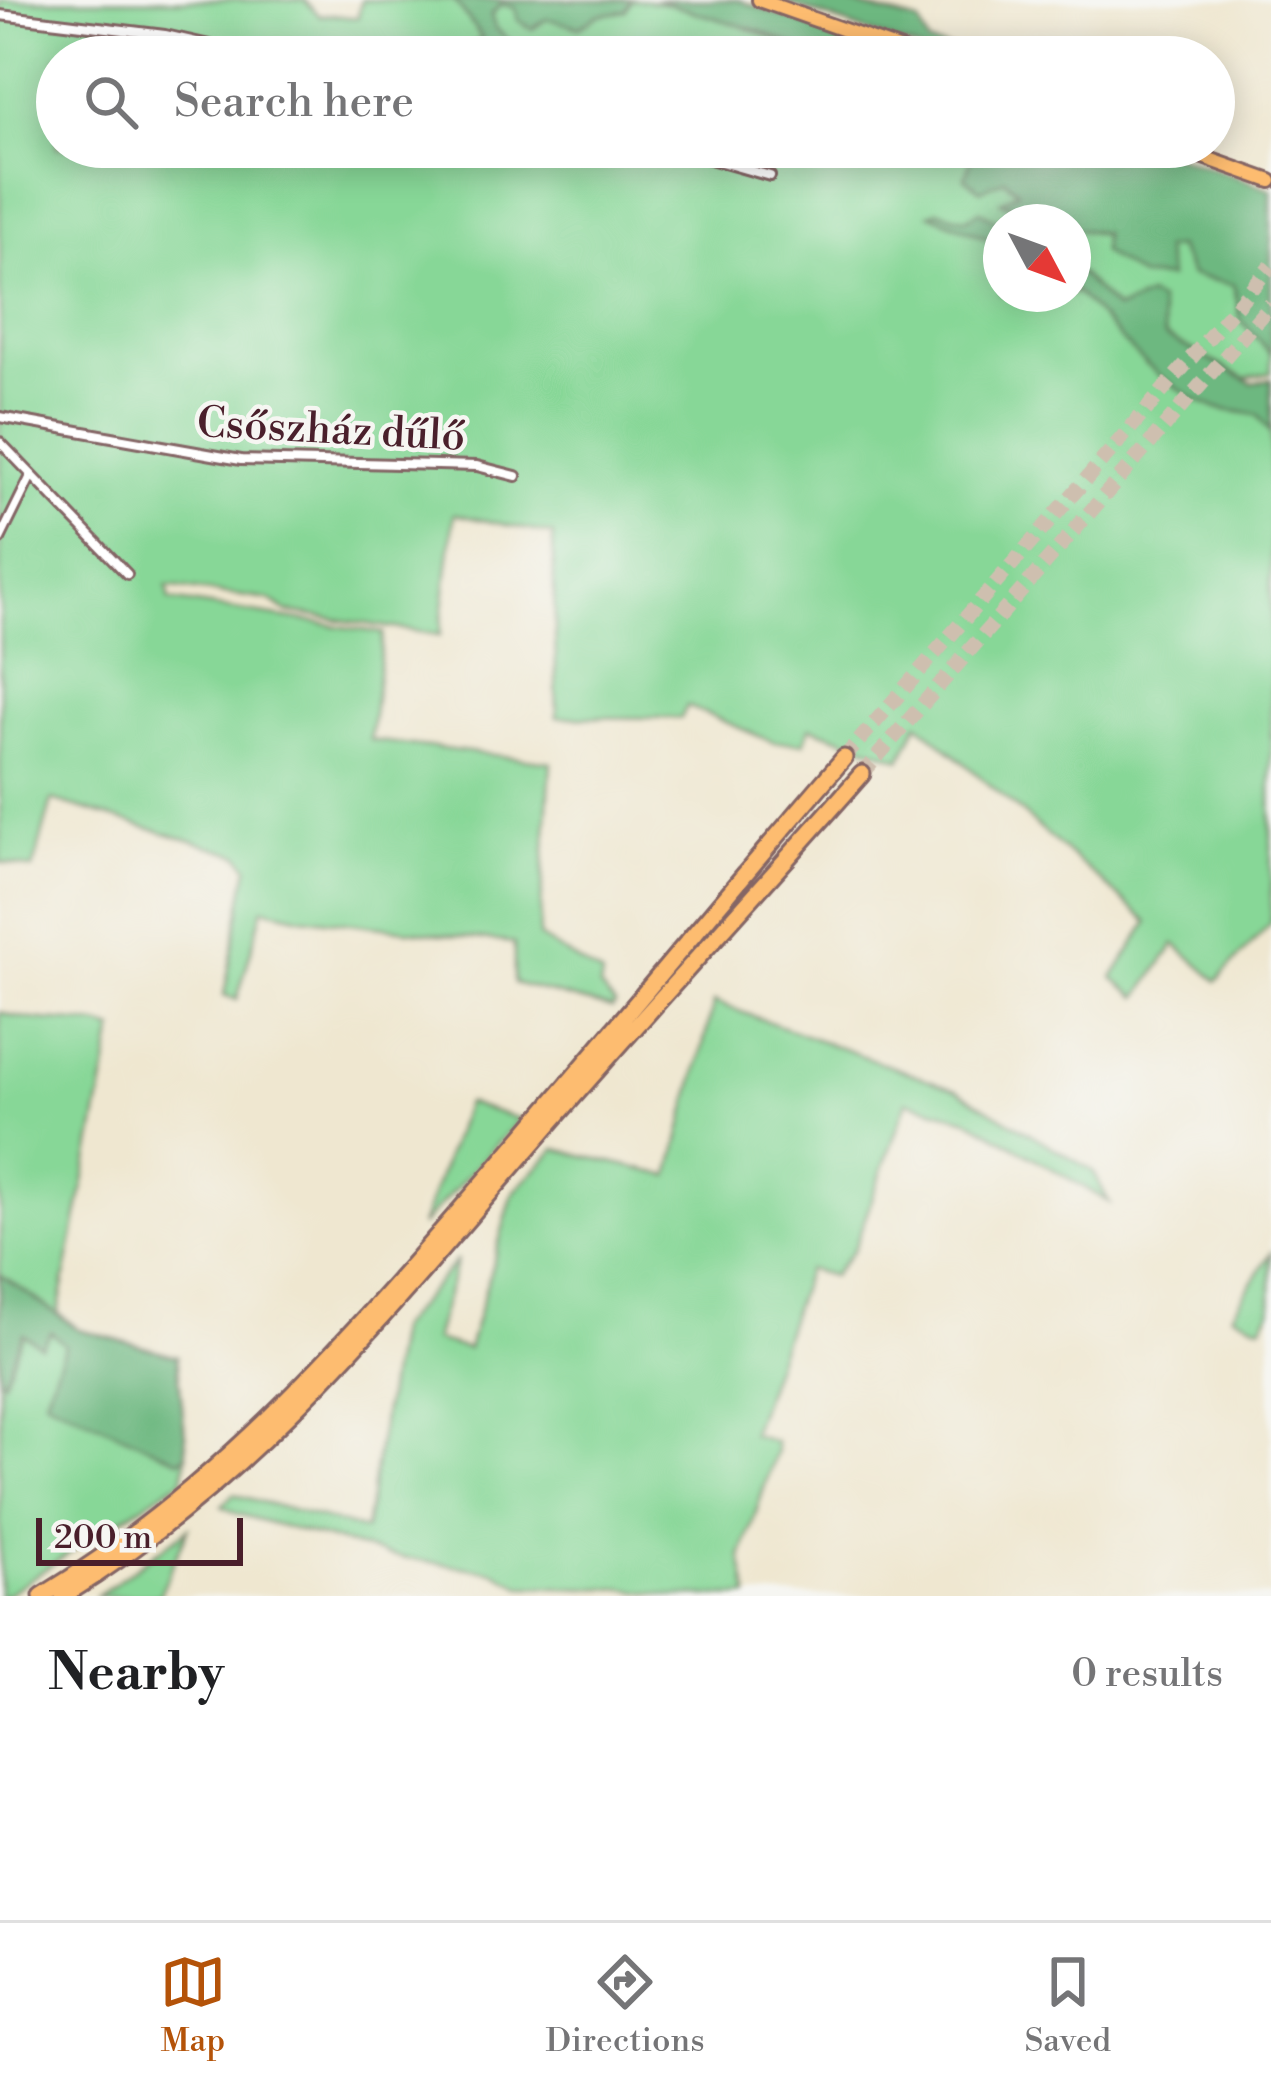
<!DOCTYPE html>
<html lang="en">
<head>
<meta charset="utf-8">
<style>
	:root { --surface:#fff; --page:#f6f6f6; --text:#202124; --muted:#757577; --line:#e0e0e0; --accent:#b45309 }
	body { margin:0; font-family:"Libre Bodoni",serif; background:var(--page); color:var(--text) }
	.compass { position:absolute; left:983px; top:204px; width:108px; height:108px; border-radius:50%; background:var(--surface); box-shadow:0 6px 30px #0003; rotate:131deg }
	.scale { position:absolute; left:36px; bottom:30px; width:207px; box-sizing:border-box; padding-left:12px; border:6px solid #4a1f2b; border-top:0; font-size:33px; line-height:42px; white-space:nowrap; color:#4a1f2b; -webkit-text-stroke:9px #f6f6f2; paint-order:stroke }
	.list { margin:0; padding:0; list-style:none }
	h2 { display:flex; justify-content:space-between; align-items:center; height:156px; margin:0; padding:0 48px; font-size:51px }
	h2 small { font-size:39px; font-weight:400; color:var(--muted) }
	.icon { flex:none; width:66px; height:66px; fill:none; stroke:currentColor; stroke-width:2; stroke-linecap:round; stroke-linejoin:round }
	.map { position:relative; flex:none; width:1271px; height:1596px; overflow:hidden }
	.search { position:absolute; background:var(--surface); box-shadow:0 6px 30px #0003; left:36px; right:36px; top:36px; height:132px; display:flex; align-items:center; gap:30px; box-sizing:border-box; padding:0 42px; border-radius:66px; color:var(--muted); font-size:45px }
	.sheet { height:324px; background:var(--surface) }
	nav { display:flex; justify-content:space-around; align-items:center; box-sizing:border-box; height:168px; border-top:3px solid var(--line); background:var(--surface); font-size:33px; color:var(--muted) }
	nav a { display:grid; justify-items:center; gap:6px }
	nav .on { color:var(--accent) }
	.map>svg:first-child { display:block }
</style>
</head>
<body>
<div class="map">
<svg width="1271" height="1596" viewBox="0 0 1271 1596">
	<rect width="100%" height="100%" fill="#f6f6f2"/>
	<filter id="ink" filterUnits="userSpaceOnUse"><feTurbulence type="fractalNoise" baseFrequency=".00833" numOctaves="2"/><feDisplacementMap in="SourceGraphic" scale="24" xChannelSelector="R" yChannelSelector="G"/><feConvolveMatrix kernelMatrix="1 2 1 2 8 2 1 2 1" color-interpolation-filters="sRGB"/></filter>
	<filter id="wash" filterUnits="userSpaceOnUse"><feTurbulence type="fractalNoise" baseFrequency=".004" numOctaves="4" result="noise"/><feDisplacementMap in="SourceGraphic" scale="48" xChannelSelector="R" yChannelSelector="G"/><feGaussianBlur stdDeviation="2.7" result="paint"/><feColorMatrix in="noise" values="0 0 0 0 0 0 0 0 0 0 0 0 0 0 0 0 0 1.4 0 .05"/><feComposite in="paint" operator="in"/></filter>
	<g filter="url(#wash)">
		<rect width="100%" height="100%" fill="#efe7d0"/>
		<path fill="#87d797" stroke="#687b61" stroke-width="3" d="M 0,0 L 304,0 L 319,16 C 333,12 344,19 358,17 L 361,0 L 454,0 L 483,38 L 464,51 L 464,57 L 57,57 L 57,147 L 960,147 L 1019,191 L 1002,202 L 1049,222 L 1001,223 L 980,211 L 966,219 L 938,211 L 932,215 L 1001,244 L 1001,294 L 1073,294 L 1073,289 L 1147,365 L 1216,408 L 1258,415 L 1271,433 L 1271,923 L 1217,981 L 1175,944 L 1138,997 L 1113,978 L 1148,922 L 918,723 L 901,759 L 810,727 L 804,743 L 773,742 L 687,706 L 681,718 L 557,717 L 553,535 L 454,514 L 440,635 L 287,612 L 270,600 L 167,586 L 170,600 L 383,633 L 370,740 L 551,762 L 539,937 L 602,976 L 600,988 L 615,1005 L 612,1009 L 514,983 L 514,943 L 302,917 L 263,908 L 237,1000 L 224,995 L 248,867 L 240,855 L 52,800 L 33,869 L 0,862 Z
			M 631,0 C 697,1 758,35 820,57 L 493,57 L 496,47 L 491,15 L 501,4 L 579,27 L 598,15 L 626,11 Z
			M 1073,229 C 1106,233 1145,252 1177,246 L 1191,275 L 1234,285 L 1241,320 L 1271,354 L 1271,373 L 1245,378 L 1164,336 L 1159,302 L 1117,310 L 1073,267 Z
			M 714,1002 L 957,1090 L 1093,1171 L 1109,1202 L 968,1119 L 907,1101 L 854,1249 L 832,1276 L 807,1269 L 751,1434 L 775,1442 L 776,1452 L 741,1557 L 749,1596 L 676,1596 L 624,1589 L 521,1586 L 495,1572 L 391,1556 L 238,1514 L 222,1506 L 233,1494 L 365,1530 L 397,1329 L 457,1260 L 434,1340 L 468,1349 L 513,1193 L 556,1149 L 670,1176 Z
			M 0,1012 C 41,1026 75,1016 114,1030 L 58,1313 L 78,1329 L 177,1356 L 187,1456 L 183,1479 L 4,1596 L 0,1596 Z
			M 466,1103 L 520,1119 L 421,1226 Z
			M 1271,1253 L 1271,1310 L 1261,1326 L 1232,1314 Z
			M 188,1529 L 159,1596 L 97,1596 L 108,1588 Z"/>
		<path fill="#6db880" stroke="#5c6c56" stroke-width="3" d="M 454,0 L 631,0 L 626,11 L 599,15 L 580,27 L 547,19 L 532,29 L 518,20 L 515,7 L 501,4 L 491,15 L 495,28 L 511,42 L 508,53 L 496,47 L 493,57 L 464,57 L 463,51 L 482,38 Z
			M 655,0 L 738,0 L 898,57 L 820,57 L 762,32 Z
			M 778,0 L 836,0 L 919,22 L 929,44 L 985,57 L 938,57 Z
			M 960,147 L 1152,147 L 1271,189 L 1271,354 L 1241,320 L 1234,285 L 1191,275 L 1177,247 L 1164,249 L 1169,278 L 1140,277 L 1102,252 L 1103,233 L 1073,229 L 1073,222 L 1049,222 L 1001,202 L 1018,191 L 1005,179 L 981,190 L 965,178 L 973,154 Z
			M 938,211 L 966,219 L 980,211 L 1001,223 L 1001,244 L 930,214 Z
			M 1073,267 L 1116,310 L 1149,296 L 1159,302 L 1165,336 L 1252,383 L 1271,379 L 1271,433 L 1258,415 C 1243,412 1225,411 1211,406 C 1154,383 1115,332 1073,289 Z
			M 0,1274 L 78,1329 L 177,1356 L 187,1456 L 179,1460 L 45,1399 L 65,1345 L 51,1332 L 41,1346 L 23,1334 L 4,1381 L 0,1379 Z"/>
	</g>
	<g filter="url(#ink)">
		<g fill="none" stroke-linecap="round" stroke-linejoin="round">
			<path stroke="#cebfaf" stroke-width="15" stroke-dasharray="15 8" stroke-linecap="butt" d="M 844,758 L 1271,266
				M 862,774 L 1271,304"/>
			<defs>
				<path id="street" d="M 0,15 L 165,35 L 263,57
					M 668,147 L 770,176
					M 0,417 L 241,460 L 477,466 L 516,476
					M 0,442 L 127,574
					M 0,539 L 31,476"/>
				<path id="primary" d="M 759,0 L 921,57
					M 1175,147 L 1271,181"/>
				<path id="highway" d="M 42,1596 C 217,1489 334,1355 467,1202 C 594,1055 717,905 844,758
					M 63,1596 C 255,1479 394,1303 540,1135 C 646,1013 756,895 862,774"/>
			</defs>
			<use href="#street" stroke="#846565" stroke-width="14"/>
			<use href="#primary" stroke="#846565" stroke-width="18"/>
			<use href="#highway" stroke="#846565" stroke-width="21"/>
			<use href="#street" stroke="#fff" stroke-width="8"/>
			<use href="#primary" stroke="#fdbc6f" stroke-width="12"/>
			<use href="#highway" stroke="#fdbc6f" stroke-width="15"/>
		</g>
	</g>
	<g text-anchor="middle" stroke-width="9" stroke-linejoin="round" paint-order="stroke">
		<g font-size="42" fill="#4a1f2b" stroke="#f6f6f2">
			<text transform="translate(331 428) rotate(3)" y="15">Csőszház dűlő</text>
		</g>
	</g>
</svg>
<svg class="compass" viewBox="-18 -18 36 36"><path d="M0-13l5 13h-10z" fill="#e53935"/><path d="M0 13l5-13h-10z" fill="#757577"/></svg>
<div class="scale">200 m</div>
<div class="search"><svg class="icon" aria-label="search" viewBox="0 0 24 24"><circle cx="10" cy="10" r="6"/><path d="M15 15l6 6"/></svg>Search here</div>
</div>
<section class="sheet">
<h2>Nearby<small>0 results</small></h2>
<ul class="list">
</ul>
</section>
<nav>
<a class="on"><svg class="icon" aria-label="map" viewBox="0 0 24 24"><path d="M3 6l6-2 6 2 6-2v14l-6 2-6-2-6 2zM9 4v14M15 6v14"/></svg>Map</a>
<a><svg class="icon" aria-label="directions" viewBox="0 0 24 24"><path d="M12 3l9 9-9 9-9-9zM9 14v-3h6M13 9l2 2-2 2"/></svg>Directions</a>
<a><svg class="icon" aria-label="saved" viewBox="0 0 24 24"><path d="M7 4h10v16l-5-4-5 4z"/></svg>Saved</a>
</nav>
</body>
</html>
